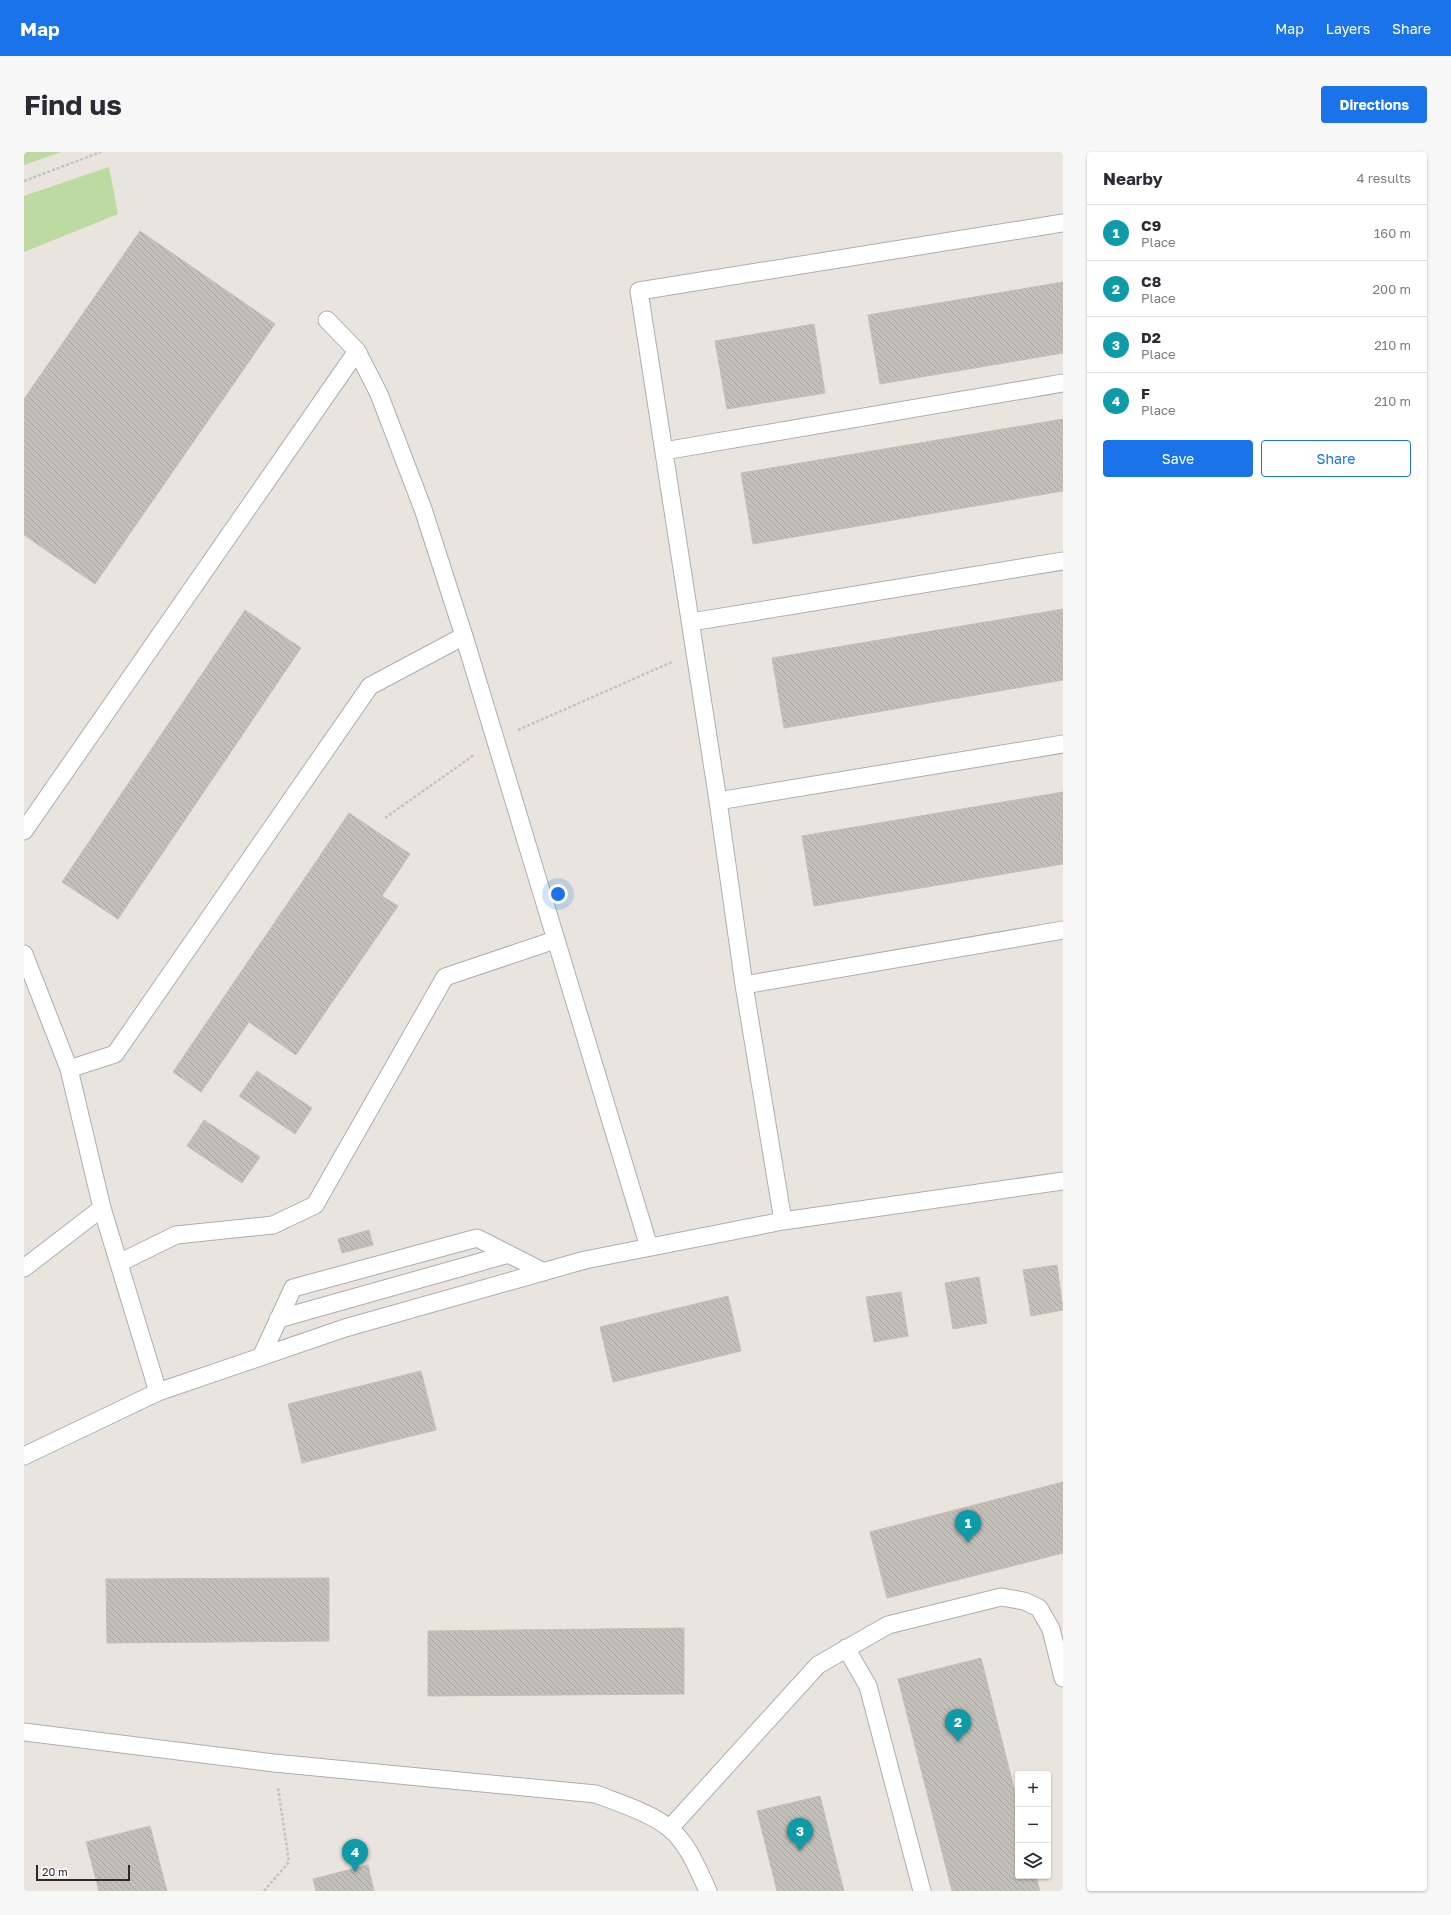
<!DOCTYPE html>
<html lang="en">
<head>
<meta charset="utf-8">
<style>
	:root { --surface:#fff; --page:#f7f7f7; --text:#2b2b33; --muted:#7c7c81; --line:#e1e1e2; --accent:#1a73e8 }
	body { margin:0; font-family:"Golos Text",sans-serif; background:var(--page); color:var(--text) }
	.controls { position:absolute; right:12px; bottom:12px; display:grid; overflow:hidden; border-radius:4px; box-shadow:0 1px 3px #0004 }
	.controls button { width:36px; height:36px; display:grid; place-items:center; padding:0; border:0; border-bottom:1px solid var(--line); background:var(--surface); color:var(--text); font:20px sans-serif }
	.scale { position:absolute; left:12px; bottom:10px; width:94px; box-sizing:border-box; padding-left:4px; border:2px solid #2a2a2a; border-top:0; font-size:11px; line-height:14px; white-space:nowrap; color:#2a2a2a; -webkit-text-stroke:3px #fff; paint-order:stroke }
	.you { position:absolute; left:534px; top:742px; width:14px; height:14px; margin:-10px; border:3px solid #fff; border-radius:50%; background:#1a73e8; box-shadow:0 0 0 6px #1a73e833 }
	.badge { display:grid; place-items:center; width:26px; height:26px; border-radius:50%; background:var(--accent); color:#fff; font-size:13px; font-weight:700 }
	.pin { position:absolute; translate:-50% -33px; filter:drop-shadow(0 1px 2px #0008) }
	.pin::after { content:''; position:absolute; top:21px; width:14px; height:12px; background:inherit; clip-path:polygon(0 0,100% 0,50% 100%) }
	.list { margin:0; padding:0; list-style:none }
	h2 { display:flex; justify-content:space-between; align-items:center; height:52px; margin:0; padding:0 16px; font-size:17px }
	h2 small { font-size:13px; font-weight:400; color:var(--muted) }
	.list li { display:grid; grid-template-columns:26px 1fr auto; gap:12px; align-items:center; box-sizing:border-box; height:56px; padding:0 16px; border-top:1px solid var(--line) }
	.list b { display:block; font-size:15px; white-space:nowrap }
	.list p { margin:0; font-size:13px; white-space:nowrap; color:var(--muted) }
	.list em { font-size:13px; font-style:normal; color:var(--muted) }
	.actions { display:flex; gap:8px; padding:12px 16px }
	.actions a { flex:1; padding:9px 0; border:1px solid var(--accent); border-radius:4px; text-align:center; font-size:14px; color:var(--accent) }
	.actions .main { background:var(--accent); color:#fff }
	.icon { flex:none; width:22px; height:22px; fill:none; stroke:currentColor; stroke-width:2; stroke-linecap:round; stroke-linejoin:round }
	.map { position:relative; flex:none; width:1039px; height:1739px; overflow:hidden; border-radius:4px }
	header { display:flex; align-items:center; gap:24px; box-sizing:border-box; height:56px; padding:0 20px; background:var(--accent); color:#fff }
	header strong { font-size:19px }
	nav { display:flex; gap:22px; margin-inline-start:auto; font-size:14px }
	.intro { display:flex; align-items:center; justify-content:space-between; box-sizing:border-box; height:96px; padding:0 24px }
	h1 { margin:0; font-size:28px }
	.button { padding:10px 18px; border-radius:4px; background:var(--accent); color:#fff; font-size:14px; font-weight:700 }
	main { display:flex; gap:24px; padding:0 24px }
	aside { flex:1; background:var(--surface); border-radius:4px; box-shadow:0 1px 3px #0004 }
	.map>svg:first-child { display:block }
</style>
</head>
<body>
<header>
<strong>Map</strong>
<nav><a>Map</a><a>Layers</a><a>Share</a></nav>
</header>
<div class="intro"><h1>Find us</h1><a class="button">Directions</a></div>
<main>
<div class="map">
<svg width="1039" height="1739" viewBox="0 0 1039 1739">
	<defs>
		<pattern id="building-back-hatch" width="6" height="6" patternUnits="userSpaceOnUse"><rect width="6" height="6" fill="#c3bfb9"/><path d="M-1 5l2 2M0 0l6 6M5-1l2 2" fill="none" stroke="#a8a49f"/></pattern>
	</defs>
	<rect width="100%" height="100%" fill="#eae4de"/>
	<path fill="#bcdaa1" d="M 0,0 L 37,0 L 0,13 Z
		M 85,15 L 94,62 L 0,100 L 0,44 Z"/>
	<path fill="url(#building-back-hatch)" stroke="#c6bfb8" d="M 116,79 L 251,172 L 71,432 L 0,383 L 0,247 Z
		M 1039,130 L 1039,201 L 856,232 L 844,163 Z
		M 790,172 L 801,241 L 703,257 L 691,189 Z
		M 1039,267 L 1039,339 L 729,392 L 717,321 Z
		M 1039,457 L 1039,528 L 760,576 L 748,506 Z
		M 221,458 L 277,496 L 94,767 L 38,730 Z
		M 1039,640 L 1039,712 L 790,754 L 778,684 Z
		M 325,661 L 386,702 L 358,744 L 374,754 L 272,903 L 225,870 L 177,940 L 149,920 Z
		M 233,919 L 288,956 L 271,982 L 215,944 Z
		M 180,968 L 236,1005 L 218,1031 L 163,994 Z
		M 345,1078 L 349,1093 L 318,1101 L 314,1087 Z
		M 1033,1113 L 1039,1158 L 1007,1164 L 999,1118 Z
		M 955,1125 L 963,1171 L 929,1177 L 921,1131 Z
		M 877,1140 L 884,1184 L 850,1190 L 842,1145 Z
		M 704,1144 L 717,1199 L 589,1230 L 576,1175 Z
		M 397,1219 L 412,1278 L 278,1311 L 264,1252 Z
		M 1039,1330 L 1039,1401 L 863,1446 L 846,1380 Z
		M 305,1426 L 305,1489 L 83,1491 L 82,1427 Z
		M 660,1476 L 660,1542 L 404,1544 L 404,1479 Z
		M 957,1506 L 994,1652 L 994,1724 L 1012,1724 L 1016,1739 L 928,1739 L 874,1527 Z
		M 796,1644 L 820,1739 L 753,1739 L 733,1659 Z
		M 126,1674 L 143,1739 L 75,1739 L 62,1690 Z
		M 344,1713 L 350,1739 L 292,1739 L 289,1727 Z"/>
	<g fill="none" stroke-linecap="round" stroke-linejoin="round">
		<defs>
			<path id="service" d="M 303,168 L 333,199 L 355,242 L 399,357 L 440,484 L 625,1095
				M 640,299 L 1039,231
				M 667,470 L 1039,409
				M 694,649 L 1039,592
				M 0,679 L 333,199
				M 0,802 L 45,917 L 78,1056 L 134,1240
				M 720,833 L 1039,778
				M 45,917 L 91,902 L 346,534 L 440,484
				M 759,1069 L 720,833 L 694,649 L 615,139 L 1039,71
				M 95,1111 L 152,1083 L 249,1073 L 291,1053 L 421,825 L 531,788
				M 0,1116 L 78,1056
				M 254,1167 L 485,1102
				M 237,1205 L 269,1136 L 453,1086 L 520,1120
				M 0,1304 L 134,1240 L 321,1176 L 561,1108 L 759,1069 L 1039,1029
				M 822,1496 L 844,1534 L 898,1739
				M 0,1580 L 250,1611 L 572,1642 C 595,1651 627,1661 645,1676 C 664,1691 674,1718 684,1739
				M 646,1676 L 794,1513 L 864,1473 L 977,1445 L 1000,1449 L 1015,1456 L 1027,1477 L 1039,1526"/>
		</defs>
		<use href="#service" stroke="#abaeb5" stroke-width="19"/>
		<path stroke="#c3c3c3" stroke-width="2.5" stroke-dasharray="3 2" stroke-linecap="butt" d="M 0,29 L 77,0
			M 494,578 L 648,510
			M 361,666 L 450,603
			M 240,1739 L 265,1710 L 254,1636"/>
		<use href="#service" stroke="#fff" stroke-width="17"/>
	</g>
</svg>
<div class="controls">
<button>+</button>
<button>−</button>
<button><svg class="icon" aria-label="layers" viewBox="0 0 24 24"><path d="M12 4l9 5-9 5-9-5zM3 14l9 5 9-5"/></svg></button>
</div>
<div class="scale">20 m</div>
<div class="you"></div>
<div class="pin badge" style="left:944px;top:1391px;background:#0f9aa8">1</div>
<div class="pin badge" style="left:934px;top:1590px;background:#0f9aa8">2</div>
<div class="pin badge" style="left:776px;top:1699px;background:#0f9aa8">3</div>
<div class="pin badge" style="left:331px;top:1720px;background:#0f9aa8">4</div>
</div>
<aside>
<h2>Nearby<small>4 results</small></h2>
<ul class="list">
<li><span class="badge" style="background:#0f9aa8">1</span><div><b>C9</b><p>Place</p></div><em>160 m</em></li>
<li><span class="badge" style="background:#0f9aa8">2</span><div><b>C8</b><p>Place</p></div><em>200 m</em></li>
<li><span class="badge" style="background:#0f9aa8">3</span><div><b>D2</b><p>Place</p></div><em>210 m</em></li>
<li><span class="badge" style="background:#0f9aa8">4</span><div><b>F</b><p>Place</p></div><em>210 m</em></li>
</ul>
<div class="actions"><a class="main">Save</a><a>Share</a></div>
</aside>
</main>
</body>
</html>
